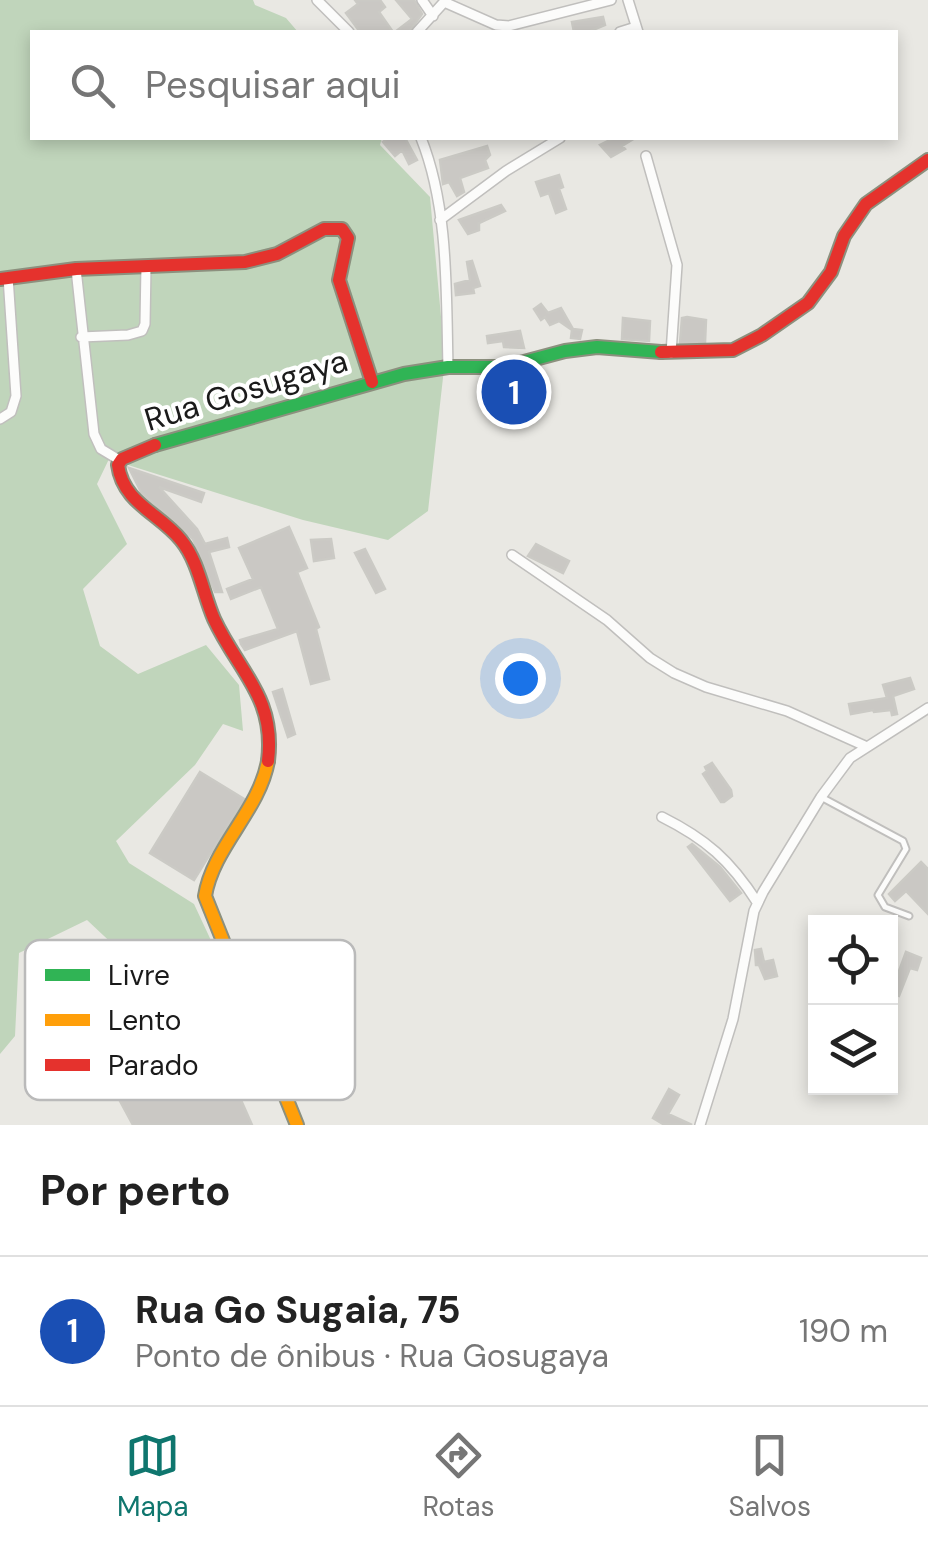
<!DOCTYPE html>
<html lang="pt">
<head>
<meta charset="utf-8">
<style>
	:root { --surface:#fff; --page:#f2f2f2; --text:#222; --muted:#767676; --line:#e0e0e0; --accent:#0f766e }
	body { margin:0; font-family:"DM Sans",sans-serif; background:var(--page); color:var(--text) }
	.controls { position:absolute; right:30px; bottom:30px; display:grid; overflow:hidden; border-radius:0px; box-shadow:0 5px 15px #0003 }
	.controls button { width:90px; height:90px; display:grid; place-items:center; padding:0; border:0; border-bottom:2px solid var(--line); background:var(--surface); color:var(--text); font:50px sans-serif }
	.you { position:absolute; left:520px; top:678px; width:35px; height:35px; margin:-25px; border:8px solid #fff; border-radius:50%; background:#1a73e8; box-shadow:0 0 0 15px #1a73e833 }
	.badge { display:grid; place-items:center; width:65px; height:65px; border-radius:50%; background:var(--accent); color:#fff; font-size:32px; font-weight:700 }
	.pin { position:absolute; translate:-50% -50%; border:5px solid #fff; box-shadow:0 2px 10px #0006 }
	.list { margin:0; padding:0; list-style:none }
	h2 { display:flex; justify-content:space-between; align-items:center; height:130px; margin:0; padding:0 40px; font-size:42px }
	h2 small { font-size:32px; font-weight:400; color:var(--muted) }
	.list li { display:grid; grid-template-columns:65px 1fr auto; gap:30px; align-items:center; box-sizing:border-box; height:150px; padding:0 40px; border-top:2px solid var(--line) }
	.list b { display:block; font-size:38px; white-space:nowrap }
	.list p { margin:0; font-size:32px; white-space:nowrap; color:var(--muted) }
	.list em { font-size:32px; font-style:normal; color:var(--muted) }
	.icon { flex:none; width:55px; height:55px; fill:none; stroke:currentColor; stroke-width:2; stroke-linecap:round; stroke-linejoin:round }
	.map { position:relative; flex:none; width:928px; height:1125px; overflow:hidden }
	.search { position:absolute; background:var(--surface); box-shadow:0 5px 15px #0003; left:30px; right:30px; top:30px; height:110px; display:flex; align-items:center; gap:25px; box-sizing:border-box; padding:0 35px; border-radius:0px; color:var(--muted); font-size:38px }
	.sheet { height:280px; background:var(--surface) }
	nav { display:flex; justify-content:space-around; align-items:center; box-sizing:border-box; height:140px; border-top:2px solid var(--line); background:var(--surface); font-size:28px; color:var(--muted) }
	nav a { display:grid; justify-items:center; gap:5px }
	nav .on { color:var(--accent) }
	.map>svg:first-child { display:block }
</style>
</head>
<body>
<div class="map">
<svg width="928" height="1125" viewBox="0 0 928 1125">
	<rect width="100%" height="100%" fill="#e9e8e3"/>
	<path fill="#c0d5bb" d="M 0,0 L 253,0 L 255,5 L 286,18 L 298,32 L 32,32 L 32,138 L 382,138 L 380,145 L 430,197 L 445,360 L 428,511 L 388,540 L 303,520 L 109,459 L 97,484 L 127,544 L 83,589 L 100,646 L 138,674 L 206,645 L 239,685 L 243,731 L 223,724 L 195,765 L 116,841 L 129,863 L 194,904 L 215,949 L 155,958 L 120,951 L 87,920 L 19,953 L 15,1036 L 0,1054 Z"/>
	<path fill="#cac8c4" stroke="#cbcac5" stroke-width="2.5" d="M 355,0 L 380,0 L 385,7 L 379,12 L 393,32 L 360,32 L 346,13 L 358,4 Z
		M 396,0 L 414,0 L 422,14 L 409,32 L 395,32 L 412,19 Z
		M 603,17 L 605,25 L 588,32 L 574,32 L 572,22 Z
		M 388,138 L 405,138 L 417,160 L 409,164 L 402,150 L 395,156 L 383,142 Z
		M 614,138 L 635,138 L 622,146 L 625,149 L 611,157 L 600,145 Z
		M 487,146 L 490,155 L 485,160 L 488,168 L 460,178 L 464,192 L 457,196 L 449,182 L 443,184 L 440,160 Z
		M 559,175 L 563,187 L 559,189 L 566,209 L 556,213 L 549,193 L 541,196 L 536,182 Z
		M 501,205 L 505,211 L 479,223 L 479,230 L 468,234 L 459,220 Z
		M 472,261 L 480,286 L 473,288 L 474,293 L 456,295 L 455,284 L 470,280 L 467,262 Z
		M 541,304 L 548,313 L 561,308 L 573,329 L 582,330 L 580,339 L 571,338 L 572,330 L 559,321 L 550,325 L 545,317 L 541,320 L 534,309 Z
		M 687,317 L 706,320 L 705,343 L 680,343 L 682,318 Z
		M 623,318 L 650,321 L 649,341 L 622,339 Z
		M 520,331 L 524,348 L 504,347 L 503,341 L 488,343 L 487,336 Z
		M 129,468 L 204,493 L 201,502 L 159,487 L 197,529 L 205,544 L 227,538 L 229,547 L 209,552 L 222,592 L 215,592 L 193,539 L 141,492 Z
		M 289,527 L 307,568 L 297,572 L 319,627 L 316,629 L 329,679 L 311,684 L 297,631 L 245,650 L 241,644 L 240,640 L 278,629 L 261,587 L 231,599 L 227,589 L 253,579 L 239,548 Z
		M 331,539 L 334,558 L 314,561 L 311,540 Z
		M 536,544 L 569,561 L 563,573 L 528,556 Z
		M 365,549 L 385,589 L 376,593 L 355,553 Z
		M 910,678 L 914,689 L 893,696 L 897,714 L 892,715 L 891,710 L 874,712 L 873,710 L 851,714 L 849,704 L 887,698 L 883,685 Z
		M 282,689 L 295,734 L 288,737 L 273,692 Z
		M 712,763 L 731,790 L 732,796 L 724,802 L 721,802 L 703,774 L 707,771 L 705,767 Z
		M 200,772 L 244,799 L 194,880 L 150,853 Z
		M 692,844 L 720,867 L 741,893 L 730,901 L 688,847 Z
		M 921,862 L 928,869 L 928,914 L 906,891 L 895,901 L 889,894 Z
		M 761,949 L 764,962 L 773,960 L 777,976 L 765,979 L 759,965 L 756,965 L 755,950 Z
		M 906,952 L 921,958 L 917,970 L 910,968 L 899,996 L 891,993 Z
		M 73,964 L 95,972 L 98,964 L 140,980 L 133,997 L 87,979 L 80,997 L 116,1011 L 105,1040 L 196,1002 L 199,1005 L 252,1125 L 133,1125 L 101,1066 L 85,1050 L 60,1033 L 58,1036 L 46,1028 L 59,1008 L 56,1007 Z
		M 669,1089 L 679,1095 L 668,1114 L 692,1125 L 663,1124 L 653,1118 Z"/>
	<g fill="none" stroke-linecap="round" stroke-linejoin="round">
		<defs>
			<path id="lane" d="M 821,797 L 903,841 L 906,849 L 878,895 L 885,907 L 909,916
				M 47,995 L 55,956 L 68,946 L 184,988 L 256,1032"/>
			<path id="street" d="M 317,0 L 349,32
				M 422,0 L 433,16
				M 628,0 L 638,32
				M 444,2 L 496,25 L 509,26 L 611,0
				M 417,32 L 445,1
				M 620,32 L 636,27
				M 421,138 C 449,208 446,292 448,367
				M 646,156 L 677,265 L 671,353
				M 440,220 L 506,171 L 560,138
				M 76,269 L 94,434 L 101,449 L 121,461
				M 81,337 L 128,335 L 142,331 L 145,324 L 146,266
				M 0,419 L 11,412 L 16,396 L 8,277
				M 512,555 L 607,620 L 650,658 L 674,673 L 706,687 L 787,711 L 865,746
				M 662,817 C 706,839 730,860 757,902
				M 700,1125 L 733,1019 L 754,911 L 763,892 L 821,797 L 850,758 L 928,708"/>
			<path id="fast" d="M 155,445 L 404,374 L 448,367 L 505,367 L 565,351 L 597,347 L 661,352"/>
			<path id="slow" d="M 268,761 C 259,811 213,847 205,896 L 297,1125"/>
			<path id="jam" d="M 0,279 L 76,269 L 245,262 L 277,254 L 324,229 L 342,229 L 348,238 L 339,280 L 372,382
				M 661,352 L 733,350 L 762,335 L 808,303 L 831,272 L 844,236 L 866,204 L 928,160
				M 155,445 L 122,459 L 118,465 C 123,503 159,513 181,540 C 199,562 203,594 214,619 C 238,671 276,697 268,761"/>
		</defs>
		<use href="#lane" stroke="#c0bfbd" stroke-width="9"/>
		<use href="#street" stroke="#c0bfbd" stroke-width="12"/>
		<use href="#fast" stroke="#8c907e" stroke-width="16"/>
		<use href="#slow" stroke="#8c907e" stroke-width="16"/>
		<use href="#jam" stroke="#8c907e" stroke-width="16"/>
		<use href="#lane" stroke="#fcfcfb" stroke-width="5"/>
		<use href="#street" stroke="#fcfcfb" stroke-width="9"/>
		<use href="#fast" stroke="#30b455" stroke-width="12"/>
		<use href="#slow" stroke="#ff9f0a" stroke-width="12"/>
		<use href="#jam" stroke="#e5322d" stroke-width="12"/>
	</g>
	<g text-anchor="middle" stroke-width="8" stroke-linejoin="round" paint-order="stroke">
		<g font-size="32" fill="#1a1a1a" stroke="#fff">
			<text transform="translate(246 390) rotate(-17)" y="11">Rua Gosugaya</text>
		</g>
	</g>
	<rect x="25" y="940" width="330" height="160" rx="15" fill="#fff" stroke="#bababa" stroke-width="2.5"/>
	<rect x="45" y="969" width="45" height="12" fill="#30b455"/>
	<rect x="45" y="1014" width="45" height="12" fill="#ff9f0a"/>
	<rect x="45" y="1059" width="45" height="12" fill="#e5322d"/>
	<g font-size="28" fill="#1a1a1a">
		<text x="108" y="985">Livre</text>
		<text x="108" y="1030">Lento</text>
		<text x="108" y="1075">Parado</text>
	</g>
</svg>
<div class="controls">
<button><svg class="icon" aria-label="locate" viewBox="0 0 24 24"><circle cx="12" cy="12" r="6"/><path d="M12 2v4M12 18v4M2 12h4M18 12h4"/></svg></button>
<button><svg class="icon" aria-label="layers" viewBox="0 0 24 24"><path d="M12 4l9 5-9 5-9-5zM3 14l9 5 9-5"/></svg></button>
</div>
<div class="you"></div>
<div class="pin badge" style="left:514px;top:392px;background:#1a4fb4">1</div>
<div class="search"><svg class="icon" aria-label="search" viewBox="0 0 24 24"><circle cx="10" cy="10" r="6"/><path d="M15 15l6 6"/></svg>Pesquisar aqui</div>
</div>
<section class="sheet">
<h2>Por perto<small></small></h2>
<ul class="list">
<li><span class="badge" style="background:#1a4fb4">1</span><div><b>Rua Go Sugaia, 75</b><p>Ponto de ônibus · Rua Gosugaya</p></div><em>190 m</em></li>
</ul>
</section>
<nav>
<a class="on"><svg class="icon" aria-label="map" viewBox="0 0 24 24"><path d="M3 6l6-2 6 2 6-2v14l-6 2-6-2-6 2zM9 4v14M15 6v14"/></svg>Mapa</a>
<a><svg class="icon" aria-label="directions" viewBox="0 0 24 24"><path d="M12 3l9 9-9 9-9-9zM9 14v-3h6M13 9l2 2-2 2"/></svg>Rotas</a>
<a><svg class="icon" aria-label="saved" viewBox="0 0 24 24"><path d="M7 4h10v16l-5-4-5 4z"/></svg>Salvos</a>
</nav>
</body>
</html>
